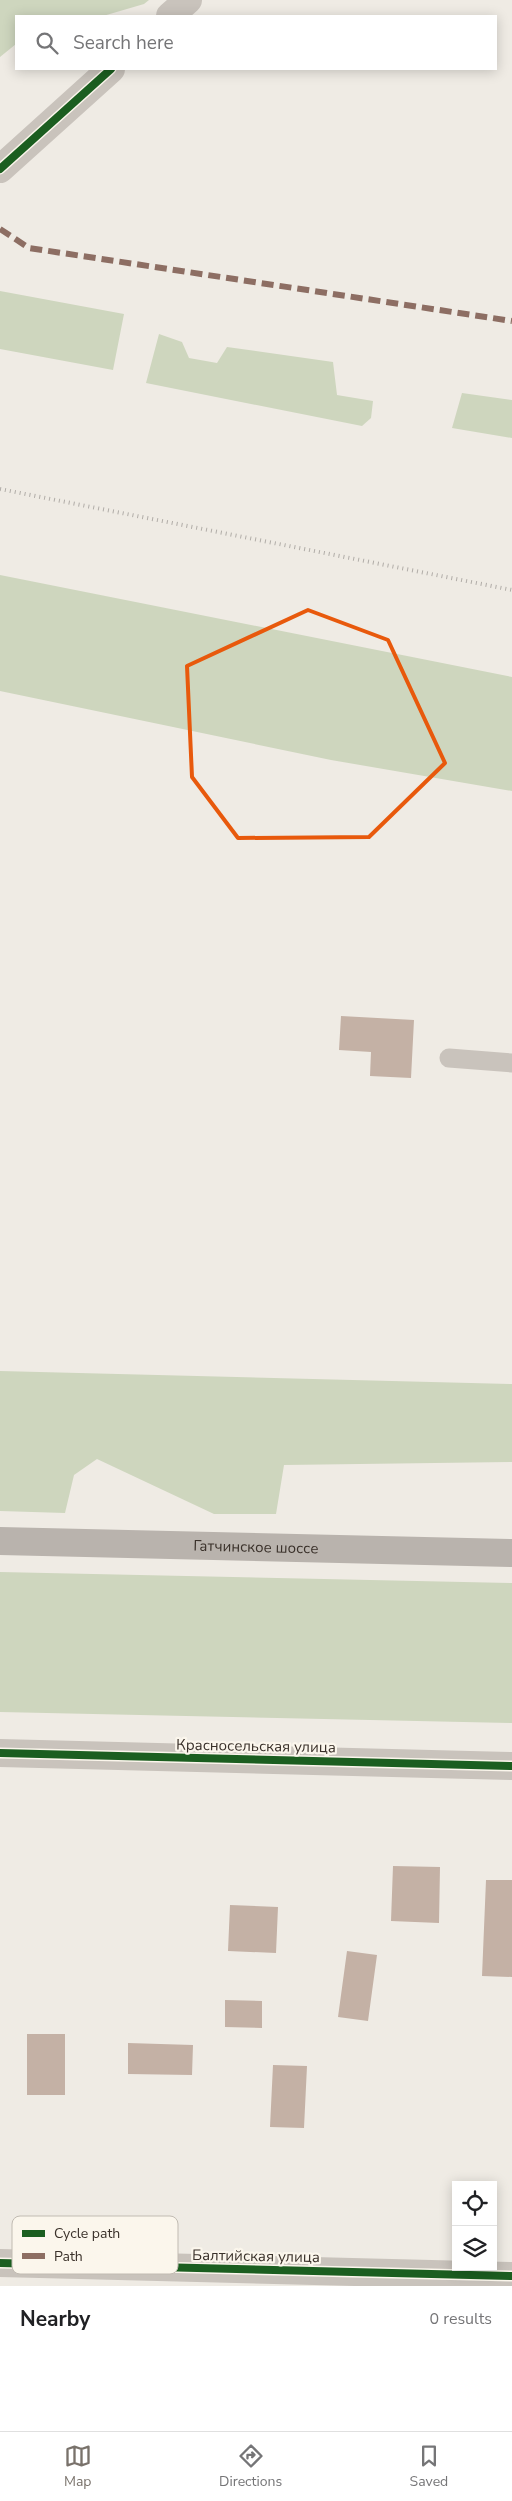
<!DOCTYPE html>
<html lang="en">
<head>
<meta charset="utf-8">
<style>
	:root { --surface:#fff; --page:#f2f2f2; --text:#202124; --muted:#757577; --line:#e0e0e0; --accent:#79726b }
	body { margin:0; font-family:"Nunito Sans",sans-serif; background:var(--page); color:var(--text) }
	.controls { position:absolute; right:15px; bottom:15px; display:grid; overflow:hidden; border-radius:0px; box-shadow:0 2px 12px #0003 }
	.controls button { width:45px; height:45px; display:grid; place-items:center; padding:0; border:0; border-bottom:1px solid var(--line); background:var(--surface); color:var(--text); font:25px sans-serif }
	.list { margin:0; padding:0; list-style:none }
	h2 { display:flex; justify-content:space-between; align-items:center; height:65px; margin:0; padding:0 20px; font-size:21px }
	h2 small { font-size:16px; font-weight:400; color:var(--muted) }
	.icon { flex:none; width:28px; height:28px; fill:none; stroke:currentColor; stroke-width:2; stroke-linecap:round; stroke-linejoin:round }
	.map { position:relative; flex:none; width:512px; height:2286px; overflow:hidden }
	.search { position:absolute; background:var(--surface); box-shadow:0 2px 12px #0003; left:15px; right:15px; top:15px; height:55px; display:flex; align-items:center; gap:12px; box-sizing:border-box; padding:0 18px; border-radius:0px; color:var(--muted); font-size:19px }
	.sheet { height:145px; background:var(--surface) }
	nav { display:flex; justify-content:space-around; align-items:center; box-sizing:border-box; height:70px; border-top:1px solid var(--line); background:var(--surface); font-size:14px; color:var(--muted) }
	nav a { display:grid; justify-items:center; gap:2px }
	nav .on { color:var(--accent) }
	.map>svg:first-child { display:block }
</style>
</head>
<body>
<div class="map">
<svg width="512" height="2286" viewBox="0 0 512 2286">
	<rect width="100%" height="100%" fill="#efebe4"/>
	<path fill="#ced6be" d="M 0,0 L 149,0 L 144,4 L 103,16 L 16,16 L 16,44 L 0,57 Z
		M 0,291 L 124,314 L 113,370 L 0,349 Z
		M 159,334 L 182,342 L 189,358 L 217,363 L 227,347 L 333,362 L 337,395 L 373,401 L 371,418 L 362,426 L 146,383 Z
		M 462,393 L 512,400 L 512,438 L 452,428 Z
		M 0,575 L 512,677 L 512,791 L 331,760 L 0,691 Z
		M 0,1371 L 512,1384 L 512,1462 L 284,1465 L 276,1514 L 214,1514 L 97,1459 L 74,1475 L 65,1513 L 0,1511 Z
		M 0,1572 L 512,1583 L 512,1723 L 0,1712 Z"/>
	<path fill="#c4b1a5" d="M 341,1016 L 414,1020 L 411,1078 L 370,1076 L 371,1052 L 339,1050 Z
		M 393,1866 L 440,1867 L 439,1923 L 391,1921 Z
		M 486,1880 L 512,1880 L 512,1977 L 482,1976 Z
		M 230,1905 L 278,1907 L 276,1953 L 228,1951 Z
		M 347,1951 L 377,1955 L 368,2021 L 338,2017 Z
		M 225,2000 L 262,2001 L 262,2028 L 225,2027 Z
		M 27,2034 L 65,2034 L 65,2095 L 27,2095 Z
		M 128,2043 L 193,2045 L 192,2075 L 128,2074 Z
		M 273,2065 L 307,2066 L 304,2128 L 270,2127 Z"/>
	<g fill="none" stroke-linecap="round" stroke-linejoin="round">
		<path stroke="#c9c3bc" stroke-width="19" d="M 449,1058 L 512,1063"/>
		<path stroke="#c9c3bc" stroke-width="28" d="M 170,16 L 188,0
			M 0,169 L 111,69
			M 0,1753 L 512,1766
			M 0,2263 L 512,2276"/>
		<path stroke="#b9b3ad" stroke-width="28" id="s1" d="M 0,1541 L 512,1553"/>
		<path stroke="#b0aca7" stroke-width="4" stroke-dasharray="1 4" stroke-linecap="butt" d="M 0,489 L 512,590"/>
		<path stroke="#8d6e63" stroke-width="6" stroke-dasharray="12 6" stroke-linecap="butt" d="M 0,229 L 29,248 L 512,321"/>
		<defs>
			<path id="cycleway" d="M 0,169 L 111,69
				M 0,1753 L 512,1766
				M 0,2263 L 512,2276"/>
		</defs>
		<use href="#cycleway" stroke="#fbf6ec" stroke-width="11"/>
		<use href="#cycleway" stroke="#1b5e20" stroke-width="8"/>
	</g>
	<path fill="none" stroke="#e8590c" stroke-width="4" stroke-linejoin="round" d="M 308,610 L 388,640 L 445,763 L 369,837 L 238,838 L 192,777 L 187,666 Z"/>
	<g text-anchor="middle" stroke-width="4.5" stroke-linejoin="round" paint-order="stroke">
		<g font-size="15" fill="#3a312a" stroke="#fbf6ec">
			<text dy="5" stroke="none"><textPath href="#s1" startOffset="256">Гатчинское шоссе</textPath></text>
			<text transform="translate(256 1746) rotate(1)" y="5">Красносельская улица</text>
			<text transform="translate(256 2256) rotate(1)" y="5">Балтийская улица</text>
		</g>
	</g>
	<rect x="12" y="2216" width="166" height="58" rx="8" fill="#fbf6ec" stroke="#c1bbb2" stroke-width="1"/>
	<rect x="22" y="2230" width="23" height="7" fill="#1b5e20"/>
	<rect x="22" y="2253" width="23" height="6" fill="#8d6e63"/>
	<g font-size="14" fill="#3a312a">
		<text x="54" y="2238">Cycle path</text>
		<text x="54" y="2261">Path</text>
	</g>
</svg>
<div class="controls">
<button><svg class="icon" aria-label="locate" viewBox="0 0 24 24"><circle cx="12" cy="12" r="6"/><path d="M12 2v4M12 18v4M2 12h4M18 12h4"/></svg></button>
<button><svg class="icon" aria-label="layers" viewBox="0 0 24 24"><path d="M12 4l9 5-9 5-9-5zM3 14l9 5 9-5"/></svg></button>
</div>
<div class="search"><svg class="icon" aria-label="search" viewBox="0 0 24 24"><circle cx="10" cy="10" r="6"/><path d="M15 15l6 6"/></svg>Search here</div>
</div>
<section class="sheet">
<h2>Nearby<small>0 results</small></h2>
<ul class="list">
</ul>
</section>
<nav>
<a class="on"><svg class="icon" aria-label="map" viewBox="0 0 24 24"><path d="M3 6l6-2 6 2 6-2v14l-6 2-6-2-6 2zM9 4v14M15 6v14"/></svg>Map</a>
<a><svg class="icon" aria-label="directions" viewBox="0 0 24 24"><path d="M12 3l9 9-9 9-9-9zM9 14v-3h6M13 9l2 2-2 2"/></svg>Directions</a>
<a><svg class="icon" aria-label="saved" viewBox="0 0 24 24"><path d="M7 4h10v16l-5-4-5 4z"/></svg>Saved</a>
</nav>
</body>
</html>
